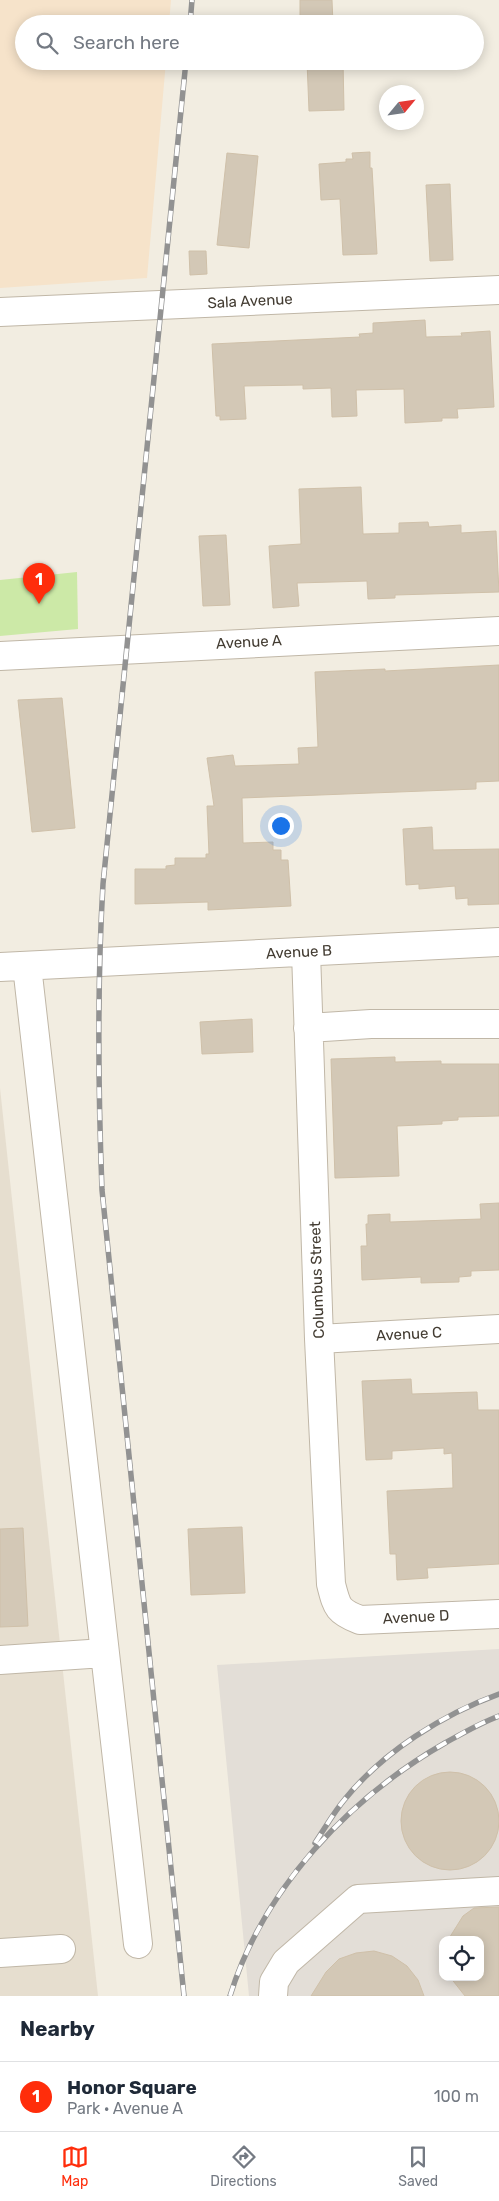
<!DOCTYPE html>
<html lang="en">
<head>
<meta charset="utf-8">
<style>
	:root { --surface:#fff; --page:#f2f2f3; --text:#1f2937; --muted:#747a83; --line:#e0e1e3; --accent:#ff2d0b }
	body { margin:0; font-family:Rubik,sans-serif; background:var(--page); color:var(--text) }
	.controls { position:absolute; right:15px; bottom:15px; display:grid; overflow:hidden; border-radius:10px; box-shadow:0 2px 12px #0003 }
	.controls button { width:45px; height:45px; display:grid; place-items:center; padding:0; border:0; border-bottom:1px solid var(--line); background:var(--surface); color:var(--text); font:25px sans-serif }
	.compass { position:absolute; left:379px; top:85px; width:45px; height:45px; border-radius:50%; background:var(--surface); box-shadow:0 2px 12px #0003; rotate:61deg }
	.you { position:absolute; left:280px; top:825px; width:18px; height:18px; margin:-12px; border:4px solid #fff; border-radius:50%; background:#1a73e8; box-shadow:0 0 0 8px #1a73e833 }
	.badge { display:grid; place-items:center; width:32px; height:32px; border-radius:50%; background:var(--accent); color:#fff; font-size:16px; font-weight:700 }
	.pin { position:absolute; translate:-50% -41px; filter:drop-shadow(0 1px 2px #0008) }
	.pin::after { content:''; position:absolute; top:26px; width:18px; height:15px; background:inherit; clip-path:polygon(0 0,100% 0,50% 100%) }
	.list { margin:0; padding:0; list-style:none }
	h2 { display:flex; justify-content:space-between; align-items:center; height:65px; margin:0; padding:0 20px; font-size:21px }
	h2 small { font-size:16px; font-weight:400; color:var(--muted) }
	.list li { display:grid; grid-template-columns:32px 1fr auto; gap:15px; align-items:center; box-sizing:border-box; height:70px; padding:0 20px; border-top:1px solid var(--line) }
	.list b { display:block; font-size:19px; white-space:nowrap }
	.list p { margin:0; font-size:16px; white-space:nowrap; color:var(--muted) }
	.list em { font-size:16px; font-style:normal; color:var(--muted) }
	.icon { flex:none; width:28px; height:28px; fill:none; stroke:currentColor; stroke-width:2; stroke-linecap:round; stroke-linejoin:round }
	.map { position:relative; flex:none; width:499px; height:1996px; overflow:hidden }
	.search { position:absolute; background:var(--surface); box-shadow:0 2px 12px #0003; left:15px; right:15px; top:15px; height:55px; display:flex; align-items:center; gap:12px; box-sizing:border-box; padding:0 18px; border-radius:28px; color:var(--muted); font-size:19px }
	.sheet { height:135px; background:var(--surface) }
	nav { display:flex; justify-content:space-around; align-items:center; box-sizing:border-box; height:70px; border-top:1px solid var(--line); background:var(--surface); font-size:14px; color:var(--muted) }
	nav a { display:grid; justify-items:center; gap:2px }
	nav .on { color:var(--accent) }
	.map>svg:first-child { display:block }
</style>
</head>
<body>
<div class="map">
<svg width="499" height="1996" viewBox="0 0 499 1996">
	<rect width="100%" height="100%" fill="#f2ede1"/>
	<path fill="#e6decf" d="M 0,1088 L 98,1996 L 0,1996 Z"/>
	<path fill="#f6e3ca" d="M 0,0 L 171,0 L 169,24 L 24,24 L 24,61 L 166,61 L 147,278 L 0,288 Z"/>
	<path fill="#e3ded7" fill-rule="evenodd" d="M 499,1649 L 499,1996 L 249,1996 L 217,1665 ZM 443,1940 L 480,1940 L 480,1977 L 443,1977 Z"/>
	<path fill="#cce9a7" d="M 77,572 L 78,629 L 0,636 L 0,580 Z"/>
	<path fill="#d3c8b6" stroke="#cfc0a9" d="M 300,0 L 332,0 L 333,24 L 300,24 Z
		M 307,61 L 343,61 L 344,110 L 309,111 Z
		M 370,152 L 370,168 L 372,168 L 377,254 L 343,255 L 340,199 L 321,200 L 319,164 L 346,162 L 346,159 L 353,159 L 352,153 Z
		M 227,153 L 258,156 L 249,248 L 217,245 Z
		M 450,184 L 453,260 L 430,261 L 426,185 Z
		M 189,251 L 206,251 L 207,274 L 190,275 Z
		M 425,320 L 426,337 L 462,336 L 461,333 L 490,331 L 494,407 L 457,409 L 458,418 L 442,418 L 442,421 L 405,423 L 404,389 L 356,390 L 357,416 L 332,417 L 331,388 L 303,389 L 303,385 L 244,386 L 246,419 L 220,420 L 220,416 L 216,416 L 212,344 L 360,337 L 359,334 L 373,333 L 373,323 Z
		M 361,487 L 363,534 L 399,533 L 399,523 L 428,522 L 429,527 L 461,525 L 461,533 L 496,531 L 499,592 L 395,595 L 395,598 L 368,599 L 367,581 L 297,583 L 299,606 L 273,608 L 269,546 L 301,544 L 299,489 Z
		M 226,535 L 230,605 L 203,606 L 199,536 Z
		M 499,665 L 499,781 L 476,782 L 476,789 L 242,798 L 243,843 L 273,842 L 273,850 L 281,850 L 281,860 L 288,860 L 291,906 L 208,910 L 208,902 L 135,904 L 135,869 L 166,869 L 166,866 L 175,865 L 175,858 L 206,858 L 206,854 L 209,854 L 207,806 L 214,806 L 207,758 L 233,755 L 235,766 L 299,764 L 298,748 L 318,747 L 315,672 L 385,669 L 385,671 Z
		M 62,698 L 75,828 L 32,832 L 18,700 Z
		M 432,827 L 433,850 L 499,849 L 499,904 L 468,905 L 468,898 L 456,899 L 455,886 L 419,889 L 419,884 L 406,885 L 403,829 Z
		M 252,1019 L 253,1052 L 202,1054 L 200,1022 Z
		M 395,1057 L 395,1062 L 441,1061 L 441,1064 L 499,1064 L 499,1116 L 458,1117 L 458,1120 L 442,1121 L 442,1124 L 397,1126 L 399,1176 L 335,1178 L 331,1059 Z
		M 499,1203 L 499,1270 L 471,1271 L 471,1276 L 459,1277 L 459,1282 L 421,1283 L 421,1277 L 362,1280 L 361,1246 L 367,1246 L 366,1224 L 368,1224 L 368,1215 L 390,1214 L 390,1222 L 481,1219 L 480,1204 Z
		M 411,1379 L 412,1394 L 477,1392 L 478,1410 L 499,1410 L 499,1564 L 427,1568 L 428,1578 L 397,1580 L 396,1554 L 390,1554 L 387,1491 L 453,1488 L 452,1453 L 444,1454 L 444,1448 L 392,1451 L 392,1459 L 366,1460 L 362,1381 Z
		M 242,1527 L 245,1593 L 191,1595 L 188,1529 Z
		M 23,1528 L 28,1626 L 0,1627 L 0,1529 Z
		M401 1821a49 49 0 1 1 98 0a49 49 0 1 1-98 0Z
		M 499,1907 L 499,1996 L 465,1996 L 450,1977 L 480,1977 L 480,1940 L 448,1940 L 463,1916 L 474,1908 Z
		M 374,1951 L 392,1956 L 407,1966 L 418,1980 L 424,1996 L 311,1996 L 326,1972 L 339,1959 L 356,1953 Z"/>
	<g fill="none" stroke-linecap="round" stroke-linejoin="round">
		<defs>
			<path id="minor" d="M 0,312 L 499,290
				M 0,656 L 499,631
				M 306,952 L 319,1339 L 331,1584 C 337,1607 337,1611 360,1620 L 499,1614
				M 27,966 L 138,1944
				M 0,967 L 499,942
				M 308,1028 L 371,1024 L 499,1024
				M 319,1339 L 499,1329
				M 0,1660 L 104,1653
				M 0,1953 L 61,1949
				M 273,1996 L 274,1982 L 286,1962 L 358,1899 L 499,1891"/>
		</defs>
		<use href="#minor" stroke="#c0b7a7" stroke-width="30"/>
		<use href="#minor" stroke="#fff" stroke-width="28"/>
		<defs>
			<path id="rail" d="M 190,24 L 192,0
				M 315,1843 C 325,1828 334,1812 345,1799 C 383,1752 443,1714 499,1694
				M 184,1996 L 102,1190 C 98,1087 97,986 103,884 L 186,61
				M 230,1996 C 263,1889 349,1798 445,1743 C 463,1733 480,1723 499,1716"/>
		</defs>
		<use href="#rail" stroke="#929292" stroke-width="5.5"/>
		<use href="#rail" stroke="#fff" stroke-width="4" stroke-dasharray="11" stroke-linecap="butt"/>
	</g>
	<g text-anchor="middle" stroke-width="4.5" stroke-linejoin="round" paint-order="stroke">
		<g font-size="15" fill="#433c32" stroke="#fff">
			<text transform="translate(250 301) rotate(-3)" y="5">Sala Avenue</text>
			<text transform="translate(249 642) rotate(-3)" y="5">Avenue A</text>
			<text transform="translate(299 952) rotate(-3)" y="5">Avenue B</text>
			<text transform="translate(317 1280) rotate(-92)" y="5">Columbus Street</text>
			<text transform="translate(409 1334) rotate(-3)" y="5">Avenue C</text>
			<text transform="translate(416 1617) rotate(-3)" y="5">Avenue D</text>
		</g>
	</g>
</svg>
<div class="controls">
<button><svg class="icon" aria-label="locate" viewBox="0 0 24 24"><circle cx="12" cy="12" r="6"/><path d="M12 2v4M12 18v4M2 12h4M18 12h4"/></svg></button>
</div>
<svg class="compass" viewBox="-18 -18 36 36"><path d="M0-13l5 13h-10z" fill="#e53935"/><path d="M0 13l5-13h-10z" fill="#747a83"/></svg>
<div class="you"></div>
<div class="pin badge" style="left:39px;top:604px">1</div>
<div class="search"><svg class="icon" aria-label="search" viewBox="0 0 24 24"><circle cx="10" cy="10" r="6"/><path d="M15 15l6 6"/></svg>Search here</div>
</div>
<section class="sheet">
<h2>Nearby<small></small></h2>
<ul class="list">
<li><span class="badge">1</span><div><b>Honor Square</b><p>Park · Avenue A</p></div><em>100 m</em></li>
</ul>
</section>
<nav>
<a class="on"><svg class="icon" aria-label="map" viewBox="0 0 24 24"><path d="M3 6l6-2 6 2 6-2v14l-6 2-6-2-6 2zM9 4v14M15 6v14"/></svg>Map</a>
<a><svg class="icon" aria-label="directions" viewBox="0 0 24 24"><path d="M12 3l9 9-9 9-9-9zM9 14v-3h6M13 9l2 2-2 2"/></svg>Directions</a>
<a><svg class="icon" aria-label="saved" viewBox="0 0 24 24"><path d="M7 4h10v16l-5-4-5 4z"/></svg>Saved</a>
</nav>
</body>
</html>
